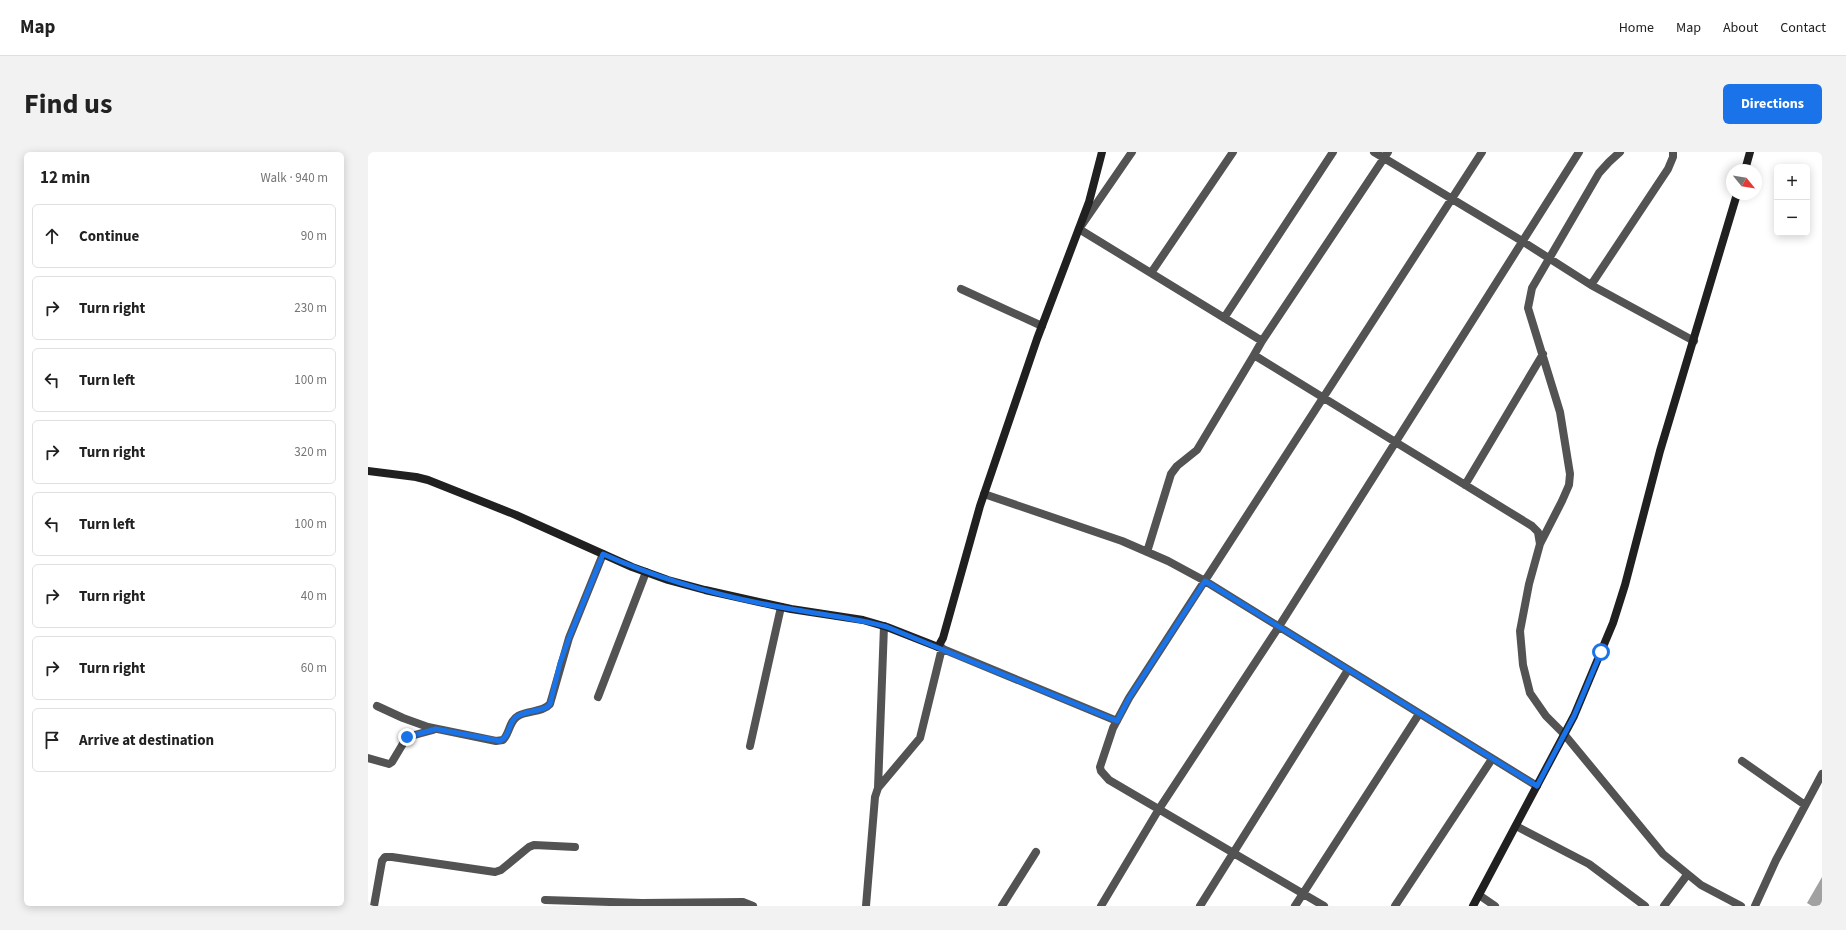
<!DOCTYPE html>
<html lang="en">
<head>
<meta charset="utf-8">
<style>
	:root { --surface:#fff; --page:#f2f2f2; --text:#222; --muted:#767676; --line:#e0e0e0; --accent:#1a73e8 }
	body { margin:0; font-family:"Source Sans 3",sans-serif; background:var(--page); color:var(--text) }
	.controls { position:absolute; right:12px; top:12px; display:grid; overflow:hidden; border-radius:6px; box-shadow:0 2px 10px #0003 }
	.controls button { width:36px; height:36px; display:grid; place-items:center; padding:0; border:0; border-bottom:1px solid var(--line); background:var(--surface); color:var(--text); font:20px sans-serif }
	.compass { position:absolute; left:1358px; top:12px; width:36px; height:36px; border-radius:50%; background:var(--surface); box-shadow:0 2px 10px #0003; rotate:120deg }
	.stop { position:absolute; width:12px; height:12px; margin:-9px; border:3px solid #1a73e8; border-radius:50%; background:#fff }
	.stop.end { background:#1a73e8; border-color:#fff; box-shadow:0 1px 4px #0008 }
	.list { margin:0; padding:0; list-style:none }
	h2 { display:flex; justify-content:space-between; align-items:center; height:52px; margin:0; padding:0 16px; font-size:17px }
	h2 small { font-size:13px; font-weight:400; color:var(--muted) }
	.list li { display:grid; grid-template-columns:26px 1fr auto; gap:12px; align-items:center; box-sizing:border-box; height:64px; margin:0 8px 8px; padding:0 8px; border:1px solid var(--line); border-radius:6px }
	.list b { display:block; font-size:15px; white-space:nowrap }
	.list em { font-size:13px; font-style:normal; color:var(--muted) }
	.icon { flex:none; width:22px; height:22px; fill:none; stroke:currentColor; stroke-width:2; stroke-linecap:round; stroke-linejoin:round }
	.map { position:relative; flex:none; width:1454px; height:754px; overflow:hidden; border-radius:6px }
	header { display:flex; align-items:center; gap:24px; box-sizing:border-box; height:56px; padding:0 20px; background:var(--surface); border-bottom:1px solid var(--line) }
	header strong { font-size:19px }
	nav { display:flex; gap:22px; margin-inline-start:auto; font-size:14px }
	.intro { display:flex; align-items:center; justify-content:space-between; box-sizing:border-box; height:96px; padding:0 24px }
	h1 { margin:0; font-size:28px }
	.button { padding:10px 18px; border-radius:6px; background:var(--accent); color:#fff; font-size:14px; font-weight:700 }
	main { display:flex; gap:24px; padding:0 24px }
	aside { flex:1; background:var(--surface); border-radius:6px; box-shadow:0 2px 10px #0003 }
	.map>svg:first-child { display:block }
</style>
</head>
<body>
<header>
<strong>Map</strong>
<nav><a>Home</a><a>Map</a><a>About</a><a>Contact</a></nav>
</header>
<div class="intro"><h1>Find us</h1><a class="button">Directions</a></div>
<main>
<aside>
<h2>12 min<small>Walk · 940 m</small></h2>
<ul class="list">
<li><svg class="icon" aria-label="ahead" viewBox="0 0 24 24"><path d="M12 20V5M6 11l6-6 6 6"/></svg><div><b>Continue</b></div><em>90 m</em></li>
<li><svg class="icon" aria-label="right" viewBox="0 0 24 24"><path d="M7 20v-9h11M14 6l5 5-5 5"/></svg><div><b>Turn right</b></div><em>230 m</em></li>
<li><svg class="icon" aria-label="left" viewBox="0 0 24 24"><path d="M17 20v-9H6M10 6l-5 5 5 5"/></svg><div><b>Turn left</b></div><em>100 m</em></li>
<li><svg class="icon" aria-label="right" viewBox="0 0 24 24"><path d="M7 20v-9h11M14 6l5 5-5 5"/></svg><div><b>Turn right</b></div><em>320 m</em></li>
<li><svg class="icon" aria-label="left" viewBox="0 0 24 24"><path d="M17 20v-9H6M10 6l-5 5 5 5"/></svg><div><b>Turn left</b></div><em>100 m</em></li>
<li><svg class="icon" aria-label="right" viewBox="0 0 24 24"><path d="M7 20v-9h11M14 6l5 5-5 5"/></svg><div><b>Turn right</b></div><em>40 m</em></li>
<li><svg class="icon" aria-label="right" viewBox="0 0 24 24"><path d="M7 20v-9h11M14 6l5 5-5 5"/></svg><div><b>Turn right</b></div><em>60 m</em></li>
<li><svg class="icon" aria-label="arrive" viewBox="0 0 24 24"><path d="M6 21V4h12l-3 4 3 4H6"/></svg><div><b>Arrive at destination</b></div></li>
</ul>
</aside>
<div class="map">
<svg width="1454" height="754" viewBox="0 0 1454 754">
	<rect width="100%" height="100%" fill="#fff"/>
	<path fill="#a1a1a1" d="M 1454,725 L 1454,754 L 1444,754 L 1439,751 Z"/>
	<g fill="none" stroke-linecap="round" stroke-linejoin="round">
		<path stroke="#535353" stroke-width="8" d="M 764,0 L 711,77 L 894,189 L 886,203 L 1164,374 L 1170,380 L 1172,392 L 1161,432 L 1152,479 L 1155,513 L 1162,541 L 1178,564 L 1196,582 L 1295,702 L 1333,733 L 1373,754
			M 1006,0 L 1154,89 L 1223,133 L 1326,189
			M 783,121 L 865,0
			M 1223,133 L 1300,17 L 1305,5 L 1305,0
			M 593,137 L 674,174
			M 856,166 L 965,0
			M 894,189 L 1020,0
			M 1097,333 L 1175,202
			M 616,342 L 754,389 L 800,409 L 837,429 L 1169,634
			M 1172,392 L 1194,349 L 1201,333 L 1202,322 L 1192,260 L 1160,156 L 1164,136 L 1231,21 L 1241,10 L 1252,0
			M 779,400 L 803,322 L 809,314 L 829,298 L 886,203
			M 570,495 L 749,569
			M 230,545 L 278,420
			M 9,554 L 35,566 L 60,575 L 128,589 L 135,588 C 142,581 141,569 150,564 C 160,558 174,561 182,552 L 201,486 L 235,402
			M 382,594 L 413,455
			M 0,606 L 21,612 L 24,610 L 39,585 L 65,578
			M 1374,609 L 1437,653
			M 510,636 L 516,474
			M 1148,674 L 1221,712 L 1277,754
			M 1111,743 L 1127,754
			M 177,748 L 274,751 L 375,750 L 385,754
			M 6,754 L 14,709 L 17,705 L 24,705 L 127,720 L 133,718 L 161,695 L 166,693 L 207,695
			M 498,754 L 507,645 L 510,636 L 552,586 L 574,496
			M 634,754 L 668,700
			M 733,754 L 791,657 L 910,476 L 1211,0
			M 832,754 L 980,518
			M 927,754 L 1051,562
			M 956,754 L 741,628 L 733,619 L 732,615 L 745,576 L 761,546 L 1114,0
			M 1027,754 L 1124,607
			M 1296,754 L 1319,723
			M 1387,754 L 1408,708 L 1454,622"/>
		<path stroke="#202020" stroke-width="8" d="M 1377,18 L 1382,0
			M 0,319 L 48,325 L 60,328 L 148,363 L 264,415 L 300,428 L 337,438 L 423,457 L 495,468 L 519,475 L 570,495 L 575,486 L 612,354 L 669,187 L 721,50 L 734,0
			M 1105,754 L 1206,564 L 1245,471 L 1257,433 L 1292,299 L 1369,42"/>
	</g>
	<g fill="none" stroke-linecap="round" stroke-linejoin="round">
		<path stroke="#1a73e8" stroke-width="5" d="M 39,585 L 68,577 L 132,589 C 142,585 140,571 148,565 C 156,559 169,560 179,555 L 182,552 L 192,511 L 201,486 L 235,402 C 295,429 358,446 423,457 C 455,463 487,466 519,475 L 749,569 L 761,546 L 837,429 L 1169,634 L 1206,564 L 1233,500"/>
	</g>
</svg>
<div class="controls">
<button>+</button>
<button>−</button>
</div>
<svg class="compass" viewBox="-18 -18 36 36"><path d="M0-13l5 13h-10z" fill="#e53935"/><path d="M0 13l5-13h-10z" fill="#767676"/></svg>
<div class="stop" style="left:1233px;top:500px"></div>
<div class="stop end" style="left:39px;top:585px"></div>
</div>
</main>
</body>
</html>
